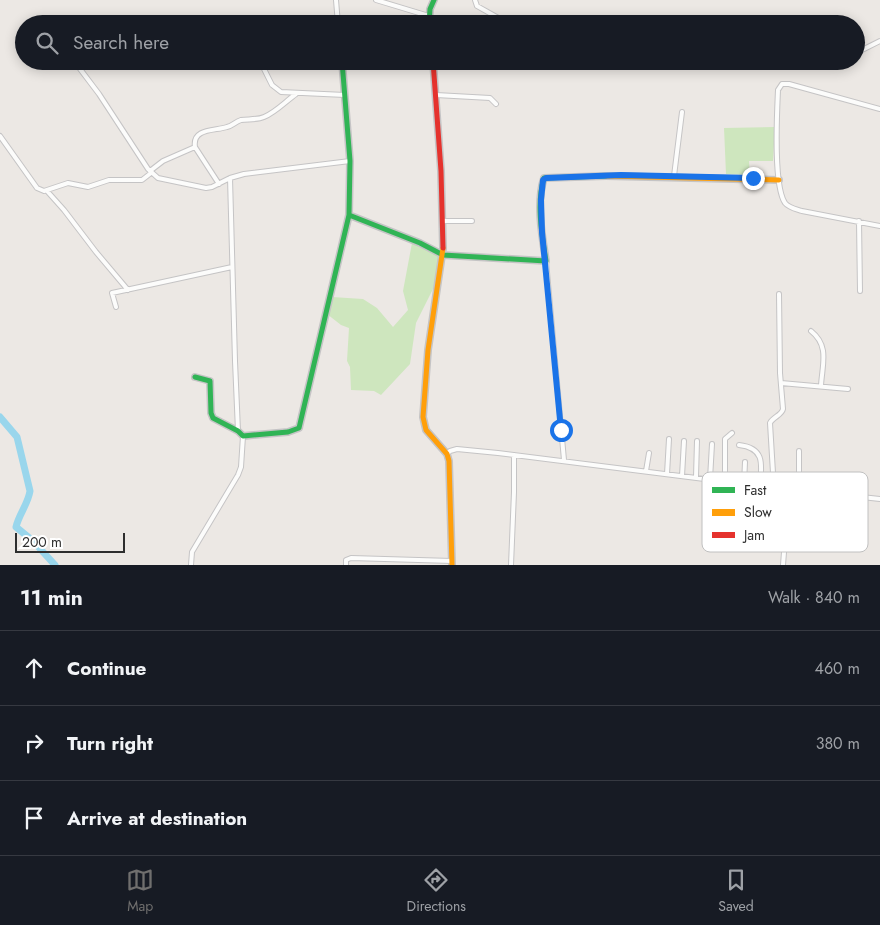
<!DOCTYPE html>
<html lang="en">
<head>
<meta charset="utf-8">
<style>
	:root { --surface:#171b24; --page:#20242c; --text:#f1f3f6; --muted:#9ea1a6; --line:#363941; --accent:#706f6e }
	body { margin:0; font-family:Jost,sans-serif; background:var(--page); color:var(--text) }
	.scale { position:absolute; left:15px; bottom:12px; width:110px; box-sizing:border-box; padding-left:5px; border:2px solid #2e2e2e; border-top:0; font-size:14px; line-height:18px; white-space:nowrap; color:#2e2e2e; -webkit-text-stroke:4px #fff; paint-order:stroke }
	.stop { position:absolute; width:15px; height:15px; margin:-11px; border:4px solid #1a73e8; border-radius:50%; background:#fff }
	.stop.end { background:#1a73e8; border-color:#fff; box-shadow:0 1px 5px #0008 }
	.list { margin:0; padding:0; list-style:none }
	h2 { display:flex; justify-content:space-between; align-items:center; height:65px; margin:0; padding:0 20px; font-size:21px }
	h2 small { font-size:16px; font-weight:400; color:var(--muted) }
	.list li { display:grid; grid-template-columns:32px 1fr auto; gap:15px; align-items:center; box-sizing:border-box; height:75px; padding:0 20px; border-top:1px solid var(--line) }
	.list b { display:block; font-size:19px; white-space:nowrap }
	.list em { font-size:16px; font-style:normal; color:var(--muted) }
	.icon { flex:none; width:28px; height:28px; fill:none; stroke:currentColor; stroke-width:2; stroke-linecap:round; stroke-linejoin:round }
	.map { position:relative; flex:none; width:880px; height:565px; overflow:hidden }
	.search { position:absolute; background:var(--surface); box-shadow:0 2px 12px #0003; left:15px; right:15px; top:15px; height:55px; display:flex; align-items:center; gap:12px; box-sizing:border-box; padding:0 18px; border-radius:28px; color:var(--muted); font-size:19px }
	.sheet { height:290px; background:var(--surface) }
	nav { display:flex; justify-content:space-around; align-items:center; box-sizing:border-box; height:70px; border-top:1px solid var(--line); background:var(--surface); font-size:14px; color:var(--muted) }
	nav a { display:grid; justify-items:center; gap:2px }
	nav .on { color:var(--accent) }
	.map>svg:first-child { display:block }
</style>
</head>
<body>
<div class="map">
<svg width="880" height="565" viewBox="0 0 880 565">
	<rect width="100%" height="100%" fill="#ece8e4"/>
	<path fill="#cee6be" d="M 775,127 L 773,161 L 749,161 L 750,175 L 726,174 L 724,128 Z
		M 412,243 L 444,259 L 433,289 L 416,323 L 410,364 L 381,395 L 374,391 L 351,390 L 350,367 L 347,361 L 349,328 L 341,325 L 327,314 L 332,297 L 363,299 L 377,308 L 393,327 L 408,310 L 403,291 Z"/>
	<g fill="none" stroke-linecap="round" stroke-linejoin="round">
		<path stroke="#99d6ec" stroke-width="7" d="M 0,417 L 17,437 L 30,491 C 28,504 19,514 16,527 L 33,541 L 55,565"/>
		<defs>
			<path id="street" d="M 336,0 L 338,24
				M 376,0 L 429,16
				M 475,0 L 477,6 L 509,24
				M 856,53 L 880,41
				M 74,61 L 99,94 L 148,169 L 158,178 L 206,188 L 212,187 L 230,178 L 244,174 L 350,161
				M 263,67 L 272,85 L 281,92 L 345,95
				M 436,95 L 490,98 L 496,104
				M 880,109 L 789,84 L 782,84 L 778,90 C 777,113 773,185 785,203 C 789,208 796,209 802,211 L 880,226
				M 0,136 L 37,188 L 44,191 L 68,183 L 88,187 L 109,180 L 142,180 L 151,173
				M 150,171 L 163,161 L 195,147
				M 674,176 L 682,112
				M 230,178 L 235,361 L 238,431
				M 219,184 L 195,147 C 192,128 215,131 227,127 C 232,126 235,122 241,120 C 249,119 257,120 264,117 C 276,112 286,101 296,94
				M 47,191 L 64,210 L 96,252 L 128,290
				M 443,221 L 472,221
				M 859,221 L 860,291
				M 546,261 L 564,460
				M 116,307 L 112,293 L 232,267
				M 811,331 C 830,346 822,365 821,386
				M 781,383 L 848,389
				M 739,445 C 765,448 762,464 760,486
				M 799,451 L 799,490
				M 447,454 L 450,451 L 457,449 L 498,453 L 744,484 L 880,499
				M 646,471 L 649,453
				M 667,474 L 669,439
				M 682,476 L 684,441
				M 696,477 L 697,441
				M 710,479 L 712,444
				M 725,481 L 725,439 L 732,433
				M 744,484 L 745,462
				M 772,487 L 773,473 L 770,423 C 773,417 782,415 783,409 L 780,373 L 779,294
				M 191,565 L 192,552 L 238,475 L 241,467 L 243,436
				M 346,565 L 346,560 L 351,558 L 452,561
				M 511,565 L 514,492 L 514,455
				M 783,565 L 789,489"/>
			<path id="fast" d="M 429,24 L 430,9 L 434,0
				M 349,215 L 420,243 L 443,255 L 546,261 C 542,236 536,203 544,178 L 606,176
				M 195,377 L 210,381 L 211,413 L 213,418 L 238,431 L 243,436 L 288,432 L 299,428 L 349,215 L 350,161 L 342,61"/>
			<path id="slow" d="M 606,176 L 779,180
				M 443,248 L 428,350 L 423,417 L 426,430 L 447,454 L 449,461 L 452,565"/>
			<path id="jam" d="M 433,61 L 441,171 L 443,248"/>
		</defs>
		<use href="#street" stroke="#c5c4c5" stroke-width="6"/>
		<use href="#fast" stroke="#c5c4c5" stroke-width="8"/>
		<use href="#slow" stroke="#c5c4c5" stroke-width="8"/>
		<use href="#jam" stroke="#c5c4c5" stroke-width="8"/>
		<use href="#street" stroke="#fcfcfb" stroke-width="4"/>
		<use href="#fast" stroke="#30b455" stroke-width="5"/>
		<use href="#slow" stroke="#ff9f0a" stroke-width="5"/>
		<use href="#jam" stroke="#e5322d" stroke-width="5"/>
	</g>
	<g fill="none" stroke-linecap="round" stroke-linejoin="round">
		<path stroke="#1a73e8" stroke-width="6" d="M 561,430 L 542,232 L 541,200 L 543,180 L 546,178 L 621,175 L 753,178"/>
	</g>
	<rect x="702" y="472" width="166" height="80" rx="8" fill="#fff" stroke="#c0c0c0" stroke-width="1"/>
	<rect x="712" y="487" width="23" height="6" fill="#30b455"/>
	<rect x="712" y="509" width="23" height="7" fill="#ff9f0a"/>
	<rect x="712" y="532" width="23" height="6" fill="#e5322d"/>
	<g font-size="14" fill="#2e2e2e">
		<text x="744" y="495">Fast</text>
		<text x="744" y="517">Slow</text>
		<text x="744" y="540">Jam</text>
	</g>
</svg>
<div class="scale">200 m</div>
<div class="stop" style="left:561px;top:430px"></div>
<div class="stop end" style="left:753px;top:178px"></div>
<div class="search"><svg class="icon" aria-label="search" viewBox="0 0 24 24"><circle cx="10" cy="10" r="6"/><path d="M15 15l6 6"/></svg>Search here</div>
</div>
<section class="sheet">
<h2>11 min<small>Walk · 840 m</small></h2>
<ul class="list">
<li><svg class="icon" aria-label="ahead" viewBox="0 0 24 24"><path d="M12 20V5M6 11l6-6 6 6"/></svg><div><b>Continue</b></div><em>460 m</em></li>
<li><svg class="icon" aria-label="right" viewBox="0 0 24 24"><path d="M7 20v-9h11M14 6l5 5-5 5"/></svg><div><b>Turn right</b></div><em>380 m</em></li>
<li><svg class="icon" aria-label="arrive" viewBox="0 0 24 24"><path d="M6 21V4h12l-3 4 3 4H6"/></svg><div><b>Arrive at destination</b></div></li>
</ul>
</section>
<nav>
<a class="on"><svg class="icon" aria-label="map" viewBox="0 0 24 24"><path d="M3 6l6-2 6 2 6-2v14l-6 2-6-2-6 2zM9 4v14M15 6v14"/></svg>Map</a>
<a><svg class="icon" aria-label="directions" viewBox="0 0 24 24"><path d="M12 3l9 9-9 9-9-9zM9 14v-3h6M13 9l2 2-2 2"/></svg>Directions</a>
<a><svg class="icon" aria-label="saved" viewBox="0 0 24 24"><path d="M7 4h10v16l-5-4-5 4z"/></svg>Saved</a>
</nav>
</body>
</html>
